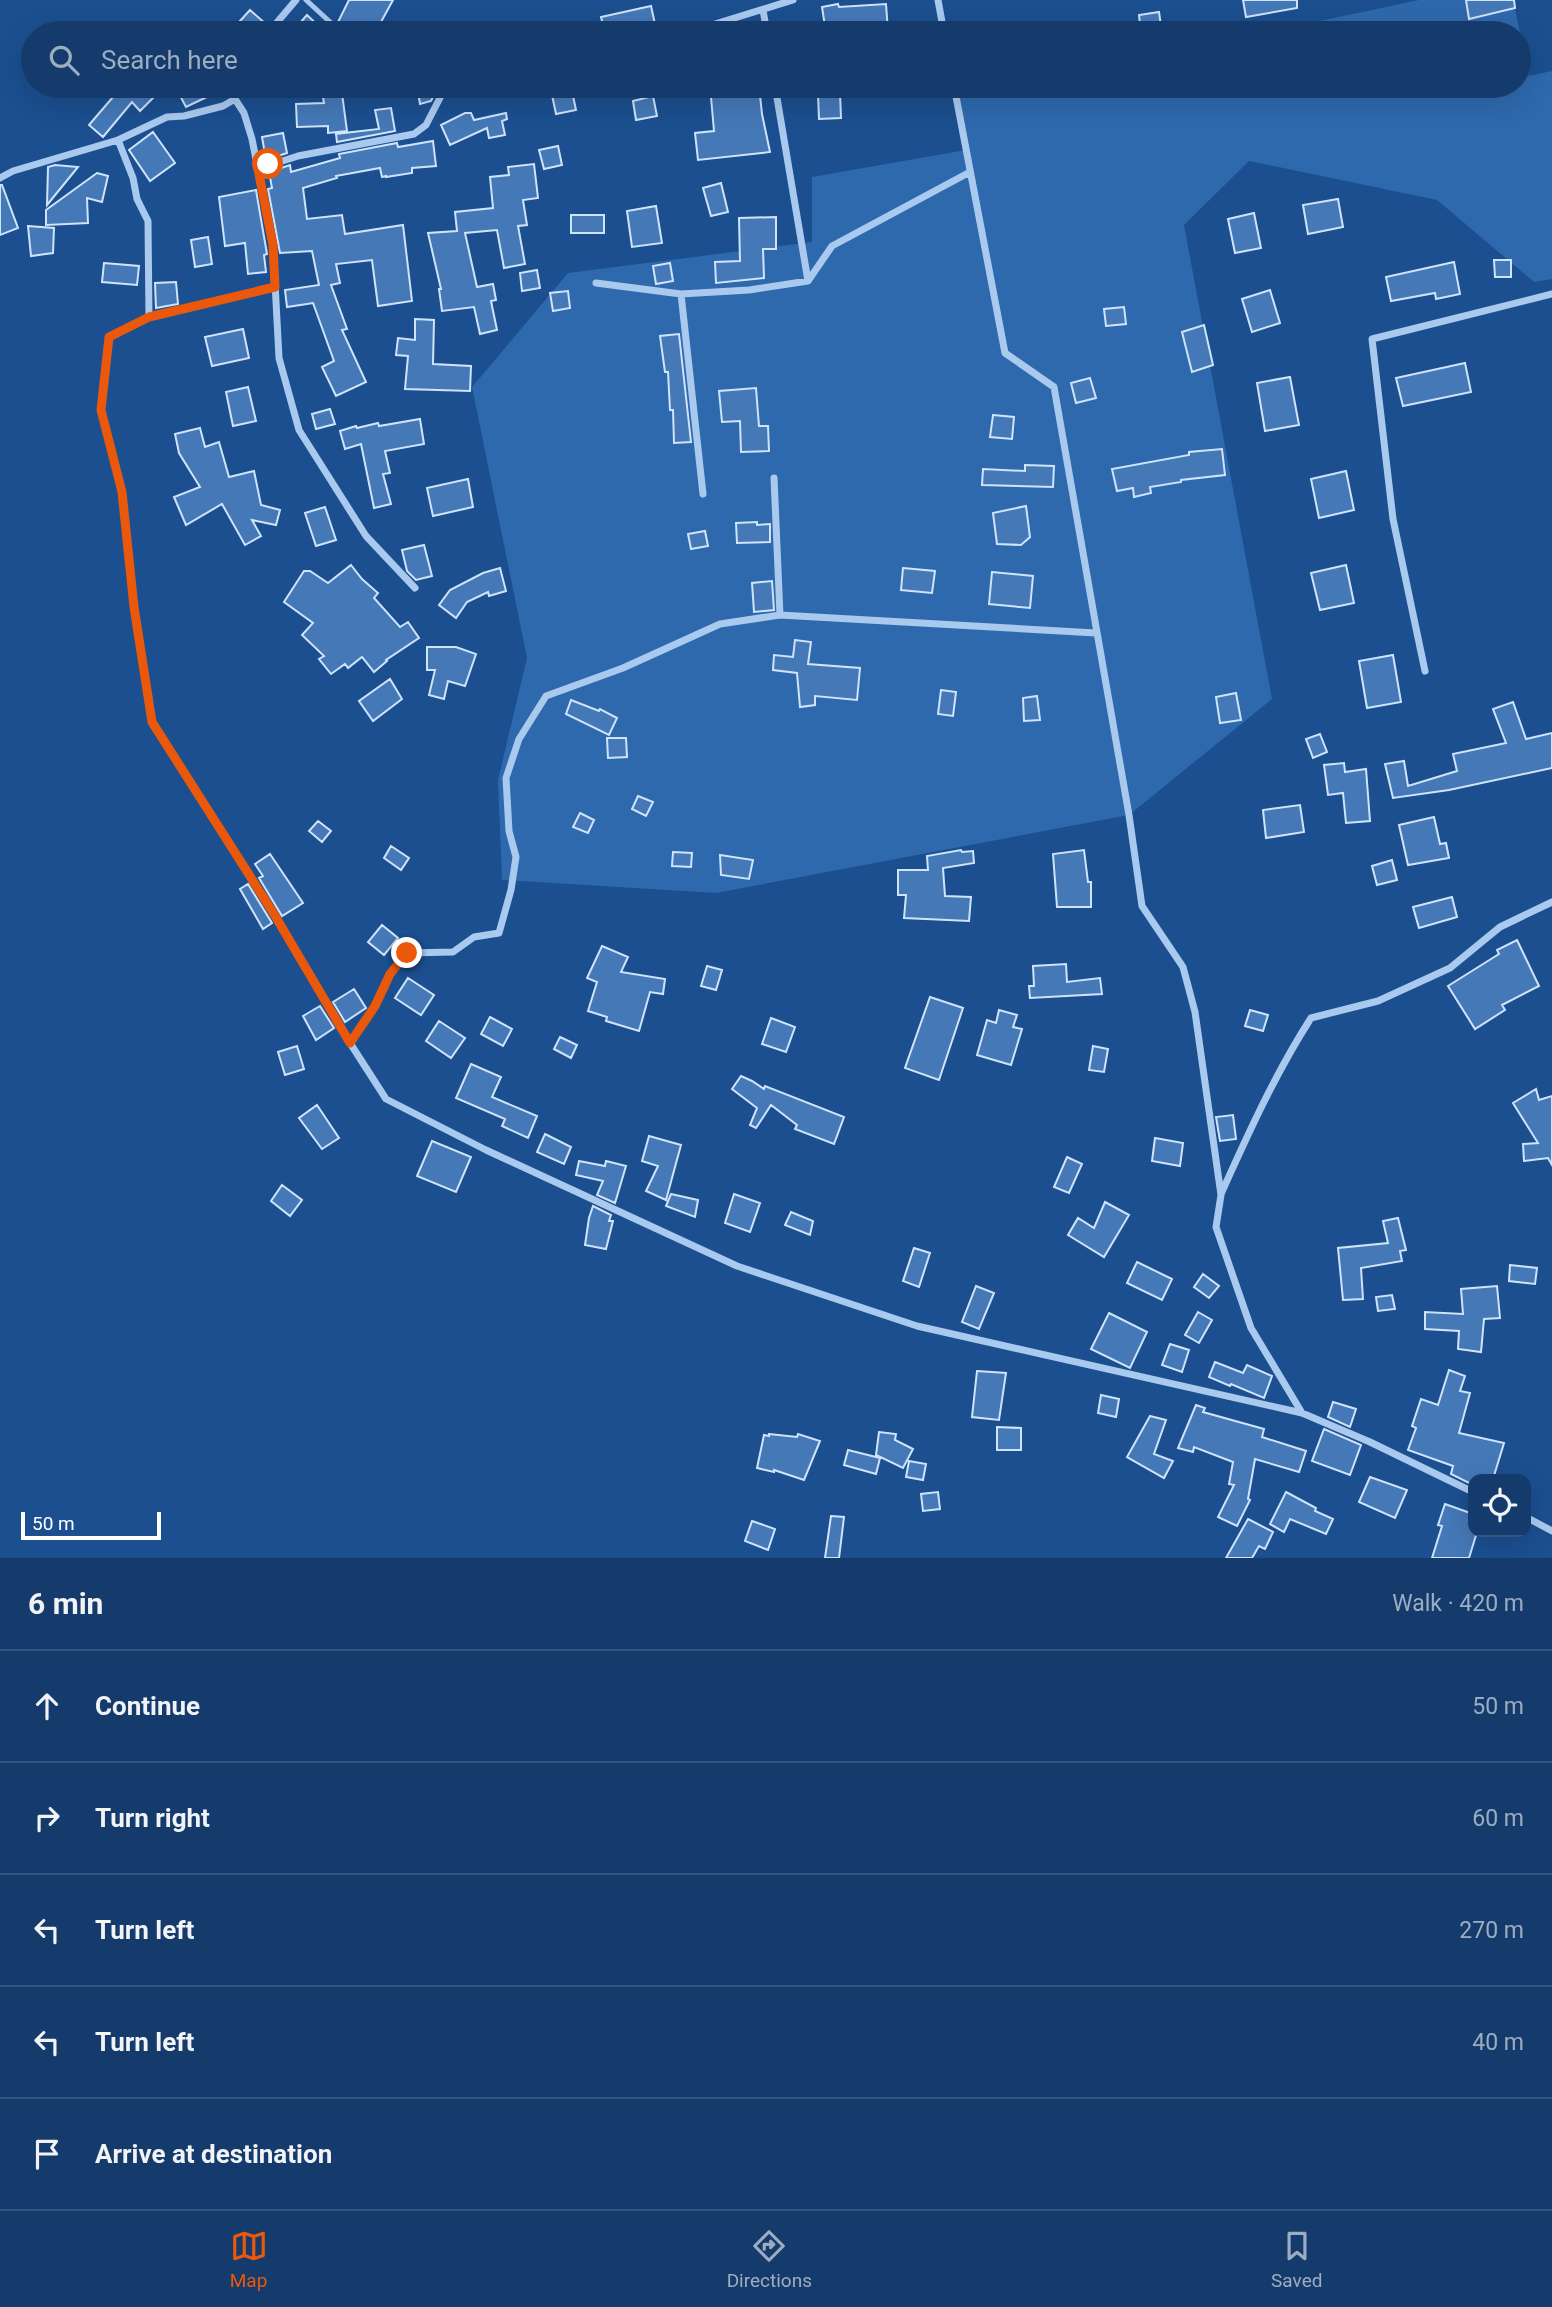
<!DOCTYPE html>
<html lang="en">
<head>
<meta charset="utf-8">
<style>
	:root { --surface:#143b6b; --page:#214673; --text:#f1f3f6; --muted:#9dadc1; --line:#33557e; --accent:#ea580c }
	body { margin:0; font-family:Roboto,sans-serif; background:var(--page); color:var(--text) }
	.controls { position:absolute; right:21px; bottom:21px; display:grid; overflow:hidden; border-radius:14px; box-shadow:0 7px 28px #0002 }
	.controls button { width:63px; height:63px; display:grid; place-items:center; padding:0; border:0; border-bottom:2px solid var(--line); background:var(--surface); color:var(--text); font:35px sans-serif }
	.scale { position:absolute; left:21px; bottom:18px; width:140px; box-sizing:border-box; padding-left:7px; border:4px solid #fff; border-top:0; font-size:19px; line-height:24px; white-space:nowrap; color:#fff; -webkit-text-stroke:5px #1b4f8f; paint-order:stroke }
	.stop { position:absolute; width:21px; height:21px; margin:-16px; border:5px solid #ea580c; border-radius:50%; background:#fff }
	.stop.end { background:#ea580c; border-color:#fff; box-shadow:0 2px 7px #0008 }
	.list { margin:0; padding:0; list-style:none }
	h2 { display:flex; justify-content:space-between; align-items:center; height:91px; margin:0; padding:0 28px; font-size:30px }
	h2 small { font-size:23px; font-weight:400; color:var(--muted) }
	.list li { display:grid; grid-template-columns:46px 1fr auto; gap:21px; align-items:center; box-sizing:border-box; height:112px; padding:0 28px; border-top:2px solid var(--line) }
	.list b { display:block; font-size:26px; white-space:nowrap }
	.list em { font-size:23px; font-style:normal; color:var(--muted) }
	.icon { flex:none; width:38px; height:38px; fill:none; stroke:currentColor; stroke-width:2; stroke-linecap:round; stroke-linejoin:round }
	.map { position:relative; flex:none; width:1552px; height:1558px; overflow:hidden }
	.search { position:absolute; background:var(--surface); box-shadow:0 7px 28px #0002; left:21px; right:21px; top:21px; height:77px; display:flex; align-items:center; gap:18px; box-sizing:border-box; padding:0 24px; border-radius:38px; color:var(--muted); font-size:26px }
	.sheet { height:651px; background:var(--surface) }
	nav { display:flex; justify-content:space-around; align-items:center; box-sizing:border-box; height:98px; border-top:2px solid var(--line); background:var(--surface); font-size:19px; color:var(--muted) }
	nav a { display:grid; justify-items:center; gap:4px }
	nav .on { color:var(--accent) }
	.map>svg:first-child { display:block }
</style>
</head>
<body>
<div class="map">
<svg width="1552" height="1558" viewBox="0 0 1552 1558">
	<rect width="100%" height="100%" fill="#1b4f8f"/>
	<path fill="#2e69ad" d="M 1419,0 L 1513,0 L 1529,76 L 1552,71 L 1552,279 L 1534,282 L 1437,200 L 1249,161 L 1184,225 L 1272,699 L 1129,815 L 716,893 L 502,880 L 498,780 L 527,658 L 472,387 L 568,273 L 812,242 L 812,177 L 966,150 L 954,86 L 1519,86 L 1519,33 L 1263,33 Z"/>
	<path fill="#4478b7" stroke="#cfe3fa" stroke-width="2" d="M 349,0 L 393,0 L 375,33 L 347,33 L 338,22 Z
		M 1243,0 L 1297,0 L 1297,8 L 1246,17 Z
		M 1466,0 L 1514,0 L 1515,8 L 1469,19 Z
		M 838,4 L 839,7 L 886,4 L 888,31 L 826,33 L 822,7 Z
		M 651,6 L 657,33 L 605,33 L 601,17 Z
		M 250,10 L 267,25 L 262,33 L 229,33 Z
		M 1159,12 L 1162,33 L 1141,33 L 1139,15 Z
		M 307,15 L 326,33 L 291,33 Z
		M 101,86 L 147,86 L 156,95 L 140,111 L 132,102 L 103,137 L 89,125 L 113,97 Z
		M 175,86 L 230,86 L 186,107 Z
		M 321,86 L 341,86 L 347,131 L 328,133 L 328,126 L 297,127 L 296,104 L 324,103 Z
		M 417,86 L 433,86 L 434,95 L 431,101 L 420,104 Z
		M 710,86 L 759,86 L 762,114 L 770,152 L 698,160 L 695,133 L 714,131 Z
		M 572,91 L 576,110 L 556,114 L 552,95 Z
		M 840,93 L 841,118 L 819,119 L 818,94 Z
		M 653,96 L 657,116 L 636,120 L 633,101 Z
		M 391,108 L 395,131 L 337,142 L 336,134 L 379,129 L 375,110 Z
		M 465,113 L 471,113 L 474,120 L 506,113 L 507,119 L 502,121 L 505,135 L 489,138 L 487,128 L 450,145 L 441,125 Z
		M 153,132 L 175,163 L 150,181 L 129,150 Z
		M 283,133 L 287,153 L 266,160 L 262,137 Z
		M 433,141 L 436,166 L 412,168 L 412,173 L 386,177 L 386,176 L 382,177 L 380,168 L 336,176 L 337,178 L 303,188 L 307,219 L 342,215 L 345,234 L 403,225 L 412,301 L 378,306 L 372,260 L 336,264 L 340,283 L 331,285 L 347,329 L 342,330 L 366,382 L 336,396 L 322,367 L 334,361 L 313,303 L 287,307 L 285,290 L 319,285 L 312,251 L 280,253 L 268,189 L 272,188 L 269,172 L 290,165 L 291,172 L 340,158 L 339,154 L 397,143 L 398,147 Z
		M 558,146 L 562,165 L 544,169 L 539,150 Z
		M 534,164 L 538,198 L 523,200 L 527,225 L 518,226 L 525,264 L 504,268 L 497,230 L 465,233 L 477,287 L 493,284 L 496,300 L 491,301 L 497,330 L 480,334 L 474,307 L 442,311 L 439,289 L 441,289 L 428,233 L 457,231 L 455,212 L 493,208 L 490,177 L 509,175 L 508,167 Z
		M 55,165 L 78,167 L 47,205 L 48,167 Z
		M 97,173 L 108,176 L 102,202 L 87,198 L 88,223 L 46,225 L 46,210 Z
		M 721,183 L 728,212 L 711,216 L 703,188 Z
		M 0,185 L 2,185 L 18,228 L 0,235 Z
		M 256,190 L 267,254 L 264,255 L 266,272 L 248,274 L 245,243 L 225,246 L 219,197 Z
		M 1338,199 L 1343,227 L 1308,234 L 1303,205 Z
		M 656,206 L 662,243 L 632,247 L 627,211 Z
		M 1254,213 L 1261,248 L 1235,253 L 1228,219 Z
		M 571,215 L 604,215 L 604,233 L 571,233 Z
		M 776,217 L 776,249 L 763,249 L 764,278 L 716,283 L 715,262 L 740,261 L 739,218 Z
		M 28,226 L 54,228 L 53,253 L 31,256 Z
		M 208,237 L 212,264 L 195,267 L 191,240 Z
		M 1494,260 L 1511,260 L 1511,277 L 1495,277 Z
		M 1454,262 L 1460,294 L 1436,299 L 1435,293 L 1391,301 L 1386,277 Z
		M 104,263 L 139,266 L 137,285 L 102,282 Z
		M 670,263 L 673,281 L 656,284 L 653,266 Z
		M 537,270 L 540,288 L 522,291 L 520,273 Z
		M 176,282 L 178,304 L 156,308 L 155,283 Z
		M 1270,290 L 1280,323 L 1252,332 L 1242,299 Z
		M 568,291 L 570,308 L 553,311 L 550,293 Z
		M 1124,307 L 1126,324 L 1106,326 L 1104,309 Z
		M 415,319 L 434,320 L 433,364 L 471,366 L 470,391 L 405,389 L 408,356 L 396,355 L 398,338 L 415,340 Z
		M 1204,325 L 1213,365 L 1192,372 L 1182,332 Z
		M 243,329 L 249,358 L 212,366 L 205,337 Z
		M 679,334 L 691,442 L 674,443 L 673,410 L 670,410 L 668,372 L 665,372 L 660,336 Z
		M 1465,363 L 1471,392 L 1403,406 L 1396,378 Z
		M 1290,377 L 1299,425 L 1265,431 L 1257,383 Z
		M 1090,378 L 1096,398 L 1076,403 L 1071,383 Z
		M 248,387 L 256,421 L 233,426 L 226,392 Z
		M 756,388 L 759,426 L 768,426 L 769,451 L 741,452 L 740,421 L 722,422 L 719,391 Z
		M 330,409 L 335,424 L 316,429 L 312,414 Z
		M 993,415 L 1014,417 L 1012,439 L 990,437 Z
		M 420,419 L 424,444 L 385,451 L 390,473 L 383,474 L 391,504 L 374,508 L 361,444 L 345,449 L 340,431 L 356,426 L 357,428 L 378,423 L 379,426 Z
		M 200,428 L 205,447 L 219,442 L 229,477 L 254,471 L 261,505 L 280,510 L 276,525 L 252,520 L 261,536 L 245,545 L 222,504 L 186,525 L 174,497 L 200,487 L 179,453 L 175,434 Z
		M 1222,449 L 1225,475 L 1181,480 L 1181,482 L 1150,487 L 1151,493 L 1134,497 L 1133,488 L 1117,491 L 1112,469 L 1189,455 L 1189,452 Z
		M 1025,465 L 1054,466 L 1053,487 L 982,485 L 983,469 L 1025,471 Z
		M 1346,471 L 1354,510 L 1319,518 L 1311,479 Z
		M 468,479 L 473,507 L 433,516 L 427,488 Z
		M 1026,506 L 1030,537 L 1021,545 L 997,544 L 993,513 Z
		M 325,507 L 336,540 L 316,546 L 305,513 Z
		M 757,522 L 757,525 L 770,524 L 770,542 L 737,543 L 736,523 Z
		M 705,531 L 708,546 L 691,549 L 688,534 Z
		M 424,545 L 432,576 L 416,580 L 407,571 L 402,550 Z
		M 351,565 L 362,579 L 378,593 L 374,598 L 400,627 L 408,622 L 419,638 L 386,660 L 387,661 L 374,672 L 362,657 L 348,668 L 345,664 L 331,674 L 319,659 L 324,656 L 302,635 L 313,623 L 284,602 L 304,571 L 310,571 L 328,583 Z
		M 1346,565 L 1354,603 L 1320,610 L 1311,573 Z
		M 500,568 L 506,591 L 489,596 L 488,592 L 467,602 L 456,618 L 439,605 L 450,590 L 483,573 Z
		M 903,568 L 935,571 L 932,593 L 901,590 Z
		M 992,572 L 1033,576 L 1030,608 L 989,604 Z
		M 772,581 L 774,610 L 754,612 L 752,583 Z
		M 795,640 L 811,642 L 808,664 L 860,668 L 857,700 L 815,696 L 815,705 L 800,707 L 797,673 L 773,670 L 774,655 L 793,657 Z
		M 427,647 L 456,647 L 476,654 L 465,686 L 448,681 L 444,699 L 429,695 L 435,670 L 427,670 Z
		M 1393,655 L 1401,702 L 1367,708 L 1359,661 Z
		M 390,679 L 402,699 L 373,721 L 359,701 Z
		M 941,690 L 956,692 L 953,716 L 938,714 Z
		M 1236,693 L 1241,720 L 1220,723 L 1216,697 Z
		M 1037,696 L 1040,720 L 1024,721 L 1023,698 Z
		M 571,700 L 599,711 L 600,709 L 617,718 L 609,735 L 566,714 Z
		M 1513,702 L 1526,739 L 1552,733 L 1552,768 L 1449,790 L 1393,798 L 1385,764 L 1404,761 L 1408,786 L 1457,771 L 1453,754 L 1506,743 L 1493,709 Z
		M 1320,734 L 1327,752 L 1313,758 L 1306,739 Z
		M 607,738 L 626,738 L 627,757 L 608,758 Z
		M 1344,763 L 1345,772 L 1366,769 L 1370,821 L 1346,823 L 1343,793 L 1328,795 L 1324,765 Z
		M 638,796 L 653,802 L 646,816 L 632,809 Z
		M 1300,805 L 1304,832 L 1266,838 L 1263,810 Z
		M 580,813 L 594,820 L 588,833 L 573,827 Z
		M 1434,817 L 1440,844 L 1446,843 L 1449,858 L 1408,865 L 1399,825 Z
		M 318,821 L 331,831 L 322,842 L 309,831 Z
		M 391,846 L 409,858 L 401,870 L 384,858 Z
		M 961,850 L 962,852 L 973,851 L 974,863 L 943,868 L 945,896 L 971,897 L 969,921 L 904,918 L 906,895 L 898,895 L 898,870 L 928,870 L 927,856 Z
		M 1084,850 L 1088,882 L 1091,882 L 1091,907 L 1057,907 L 1053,854 Z
		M 673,852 L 692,853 L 691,867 L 672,866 Z
		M 270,854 L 303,903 L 282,916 L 259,878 L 263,876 L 255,864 Z
		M 720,855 L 753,860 L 749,879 L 721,875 Z
		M 1392,860 L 1397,880 L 1377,885 L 1372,866 Z
		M 248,884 L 272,923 L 263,929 L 240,889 Z
		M 1452,897 L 1457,917 L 1419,928 L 1413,907 Z
		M 382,925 L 398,938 L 384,955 L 368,942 Z
		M 1517,940 L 1539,986 L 1502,1005 L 1505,1010 L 1475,1029 L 1448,986 L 1499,954 L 1497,950 Z
		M 602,946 L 628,957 L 621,972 L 665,979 L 663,994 L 650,992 L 639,1031 L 606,1021 L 607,1017 L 588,1011 L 597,982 L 587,978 Z
		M 1066,964 L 1067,982 L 1100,978 L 1102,994 L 1030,998 L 1029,986 L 1034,986 L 1033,966 Z
		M 707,966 L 722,970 L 716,990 L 701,986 Z
		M 408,978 L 434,995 L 421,1015 L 395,998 Z
		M 354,989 L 366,1008 L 345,1022 L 333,1002 Z
		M 930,997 L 963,1008 L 939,1080 L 905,1068 Z
		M 320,1006 L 334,1028 L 316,1040 L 303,1016 Z
		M 999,1010 L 1017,1015 L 1013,1027 L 1022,1029 L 1011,1065 L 977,1055 L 987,1020 L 996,1023 Z
		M 1250,1010 L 1268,1015 L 1263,1031 L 1245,1026 Z
		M 490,1017 L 512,1029 L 503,1046 L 481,1034 Z
		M 771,1018 L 795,1027 L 786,1052 L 762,1044 Z
		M 439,1021 L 465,1038 L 451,1058 L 426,1041 Z
		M 560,1037 L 577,1045 L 571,1058 L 554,1049 Z
		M 297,1046 L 304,1069 L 285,1075 L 278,1052 Z
		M 1093,1046 L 1108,1049 L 1104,1072 L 1089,1070 Z
		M 471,1064 L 501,1077 L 492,1097 L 537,1116 L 528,1138 L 502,1126 L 505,1119 L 456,1098 Z
		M 741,1076 L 752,1081 L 764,1089 L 765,1086 L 844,1117 L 834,1144 L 795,1129 L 797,1125 L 771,1105 L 756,1128 L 750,1125 L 757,1108 L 732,1089 Z
		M 1536,1089 L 1539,1100 L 1552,1096 L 1552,1165 L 1548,1158 L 1524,1161 L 1523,1144 L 1538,1143 L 1513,1103 Z
		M 317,1105 L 339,1138 L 322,1149 L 299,1118 Z
		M 1233,1115 L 1236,1139 L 1220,1141 L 1216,1117 Z
		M 545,1134 L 571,1147 L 564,1164 L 537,1152 Z
		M 649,1136 L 681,1145 L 666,1200 L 646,1191 L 658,1166 L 642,1161 Z
		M 1155,1138 L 1183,1143 L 1180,1166 L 1152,1161 Z
		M 432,1141 L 471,1157 L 456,1192 L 417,1176 Z
		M 1067,1157 L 1082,1164 L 1069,1193 L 1054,1187 Z
		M 579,1161 L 605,1166 L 606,1161 L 626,1166 L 615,1203 L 597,1195 L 603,1181 L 576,1175 Z
		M 282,1185 L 302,1200 L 290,1216 L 271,1201 Z
		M 671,1194 L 698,1200 L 695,1217 L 666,1206 Z
		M 734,1194 L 760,1203 L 750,1232 L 725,1223 Z
		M 1105,1202 L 1129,1215 L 1104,1257 L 1068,1235 L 1078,1218 L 1094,1228 Z
		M 593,1206 L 611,1215 L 609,1221 L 613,1221 L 606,1249 L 585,1245 L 589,1218 Z
		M 791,1212 L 813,1221 L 810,1235 L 785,1225 Z
		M 1398,1218 L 1406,1250 L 1400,1251 L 1402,1261 L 1361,1268 L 1363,1299 L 1343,1300 L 1338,1248 L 1388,1243 L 1383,1221 Z
		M 914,1248 L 930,1253 L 919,1287 L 903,1281 Z
		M 1137,1262 L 1172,1279 L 1162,1300 L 1127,1283 Z
		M 1510,1265 L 1537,1268 L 1535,1284 L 1509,1281 Z
		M 1203,1274 L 1219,1286 L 1209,1298 L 1194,1287 Z
		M 976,1286 L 994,1293 L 979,1329 L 962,1322 Z
		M 1497,1286 L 1500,1318 L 1484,1319 L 1481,1352 L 1458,1349 L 1459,1331 L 1425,1329 L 1425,1312 L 1463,1314 L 1461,1289 Z
		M 1392,1295 L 1395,1309 L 1378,1311 L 1376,1297 Z
		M 1198,1312 L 1212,1320 L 1199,1343 L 1185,1335 Z
		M 1109,1313 L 1147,1332 L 1130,1368 L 1091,1349 Z
		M 1170,1344 L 1189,1350 L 1182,1372 L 1162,1365 Z
		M 1215,1362 L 1243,1373 L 1247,1365 L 1272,1376 L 1264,1398 L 1231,1384 L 1230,1386 L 1209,1377 Z
		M 1449,1370 L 1465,1376 L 1460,1391 L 1470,1393 L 1459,1433 L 1504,1443 L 1493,1479 L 1473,1479 L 1473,1485 L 1451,1474 L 1453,1466 L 1408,1450 L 1416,1428 L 1412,1426 L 1421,1399 L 1438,1405 Z
		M 977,1371 L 1006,1373 L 999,1420 L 972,1417 Z
		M 1101,1395 L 1119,1399 L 1116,1417 L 1098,1413 Z
		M 1333,1402 L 1356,1409 L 1350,1427 L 1328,1417 Z
		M 1196,1405 L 1205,1408 L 1203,1412 L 1264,1429 L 1262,1437 L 1306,1451 L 1299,1472 L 1255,1459 L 1248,1499 L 1250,1500 L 1237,1526 L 1218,1517 L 1234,1485 L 1229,1484 L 1233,1462 L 1194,1447 L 1193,1452 L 1178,1448 Z
		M 1150,1416 L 1166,1420 L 1154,1454 L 1173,1461 L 1164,1478 L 1127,1457 Z
		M 997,1427 L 1021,1428 L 1021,1450 L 997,1450 Z
		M 1324,1429 L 1361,1445 L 1350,1475 L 1312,1461 Z
		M 879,1432 L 896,1434 L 895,1440 L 913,1449 L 903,1468 L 876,1455 Z
		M 769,1434 L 797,1437 L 798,1434 L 820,1441 L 804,1480 L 774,1470 L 774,1472 L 757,1468 L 764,1435 L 769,1436 Z
		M 848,1450 L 880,1458 L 876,1474 L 844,1465 Z
		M 909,1461 L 926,1464 L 923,1480 L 906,1477 Z
		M 1370,1477 L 1407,1490 L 1395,1518 L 1359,1502 Z
		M 938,1492 L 940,1509 L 923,1511 L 921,1494 Z
		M 1286,1492 L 1316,1508 L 1315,1511 L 1333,1519 L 1326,1534 L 1290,1519 L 1284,1532 L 1270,1524 Z
		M 1445,1504 L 1473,1514 L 1473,1532 L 1477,1532 L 1469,1558 L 1432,1558 L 1442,1526 L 1438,1525 Z
		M 831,1516 L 844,1517 L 839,1558 L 825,1558 Z
		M 1248,1519 L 1273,1532 L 1265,1549 L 1259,1546 L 1252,1558 L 1226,1558 Z
		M 752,1521 L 775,1529 L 768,1550 L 745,1541 Z"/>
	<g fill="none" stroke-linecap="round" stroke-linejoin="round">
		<path stroke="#a9c9ee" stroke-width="5" d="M 306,0 L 342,33"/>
		<path stroke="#a9c9ee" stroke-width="7" d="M 938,0 L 944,33
			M 763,10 L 767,33
			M 268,33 L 296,0
			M 686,33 L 793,0
			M 775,86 L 808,281
			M 954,86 L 1005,353 L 1054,387 L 1129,815 L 1142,906 L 1183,967 L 1195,1012 L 1221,1195 L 1216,1227 L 1251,1328 L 1302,1413
			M 235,99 L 244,113 L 252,139 L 273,245 L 279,358 L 299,430 L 366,536 L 415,588
			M 118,140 L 133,178 L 137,199 L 148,221 L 149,317 L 109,337 L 101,410 L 122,492 L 134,607 L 152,722 L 274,914 L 350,1043 L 386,1099 L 486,1150 L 737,1266 L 917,1326 L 1302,1413 L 1370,1442 L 1473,1492
			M 258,169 L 298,156 L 414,134 L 426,125 L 445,88 L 457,86
			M 0,178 L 13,171 L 118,140 L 167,117 L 184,116 L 223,106 L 235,99 L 236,86
			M 596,283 L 681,294 L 749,290 L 808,281 L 832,246 L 970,172
			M 681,294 L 703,494
			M 149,317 L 275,287
			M 774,478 L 780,615 L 1096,633
			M 1425,671 L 1393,519 L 1372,339 L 1552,294
			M 350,1043 L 375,1006 L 390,974 L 407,953 L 453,952 L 474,937 L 499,933 L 511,890 L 516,857 L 509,831 L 506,778 L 519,739 L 546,696 L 623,668 L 720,624 L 780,615
			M 1221,1194 C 1248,1134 1275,1074 1311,1018 L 1378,1001 L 1450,968 L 1500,927 L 1552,902
			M 1526,1517 L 1552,1531"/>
	</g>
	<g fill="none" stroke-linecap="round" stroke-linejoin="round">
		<path stroke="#ea580c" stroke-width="9" d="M 268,164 L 258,169 L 273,245 L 275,287 L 149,317 L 109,337 L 101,410 L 122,492 L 134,607 L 152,722 L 274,914 L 350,1043 L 375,1006 L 390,974 L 407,953"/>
	</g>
</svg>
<div class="controls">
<button><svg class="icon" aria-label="locate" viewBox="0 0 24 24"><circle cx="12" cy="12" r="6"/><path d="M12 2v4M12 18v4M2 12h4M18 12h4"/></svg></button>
</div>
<div class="scale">50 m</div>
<div class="stop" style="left:268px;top:164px"></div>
<div class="stop end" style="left:407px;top:953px"></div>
<div class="search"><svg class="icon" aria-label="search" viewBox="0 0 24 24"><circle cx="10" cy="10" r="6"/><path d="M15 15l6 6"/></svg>Search here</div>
</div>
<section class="sheet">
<h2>6 min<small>Walk · 420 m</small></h2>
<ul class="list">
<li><svg class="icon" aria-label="ahead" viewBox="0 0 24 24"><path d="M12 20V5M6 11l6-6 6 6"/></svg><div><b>Continue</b></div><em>50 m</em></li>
<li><svg class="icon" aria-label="right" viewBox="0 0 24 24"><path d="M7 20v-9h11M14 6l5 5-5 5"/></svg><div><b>Turn right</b></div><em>60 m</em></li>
<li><svg class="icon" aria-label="left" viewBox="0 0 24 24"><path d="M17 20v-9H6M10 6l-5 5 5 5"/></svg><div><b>Turn left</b></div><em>270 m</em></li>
<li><svg class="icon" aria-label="left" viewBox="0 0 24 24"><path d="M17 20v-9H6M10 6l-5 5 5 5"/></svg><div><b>Turn left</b></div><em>40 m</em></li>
<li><svg class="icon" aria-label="arrive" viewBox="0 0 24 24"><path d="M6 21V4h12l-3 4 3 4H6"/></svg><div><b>Arrive at destination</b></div></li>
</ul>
</section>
<nav>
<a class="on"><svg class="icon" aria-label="map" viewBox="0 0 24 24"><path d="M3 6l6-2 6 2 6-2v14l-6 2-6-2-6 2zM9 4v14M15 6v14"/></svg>Map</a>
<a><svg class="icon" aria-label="directions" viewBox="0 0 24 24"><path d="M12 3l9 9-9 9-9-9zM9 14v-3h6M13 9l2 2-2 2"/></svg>Directions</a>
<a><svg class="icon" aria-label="saved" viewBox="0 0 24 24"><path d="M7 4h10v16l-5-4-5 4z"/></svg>Saved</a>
</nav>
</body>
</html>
